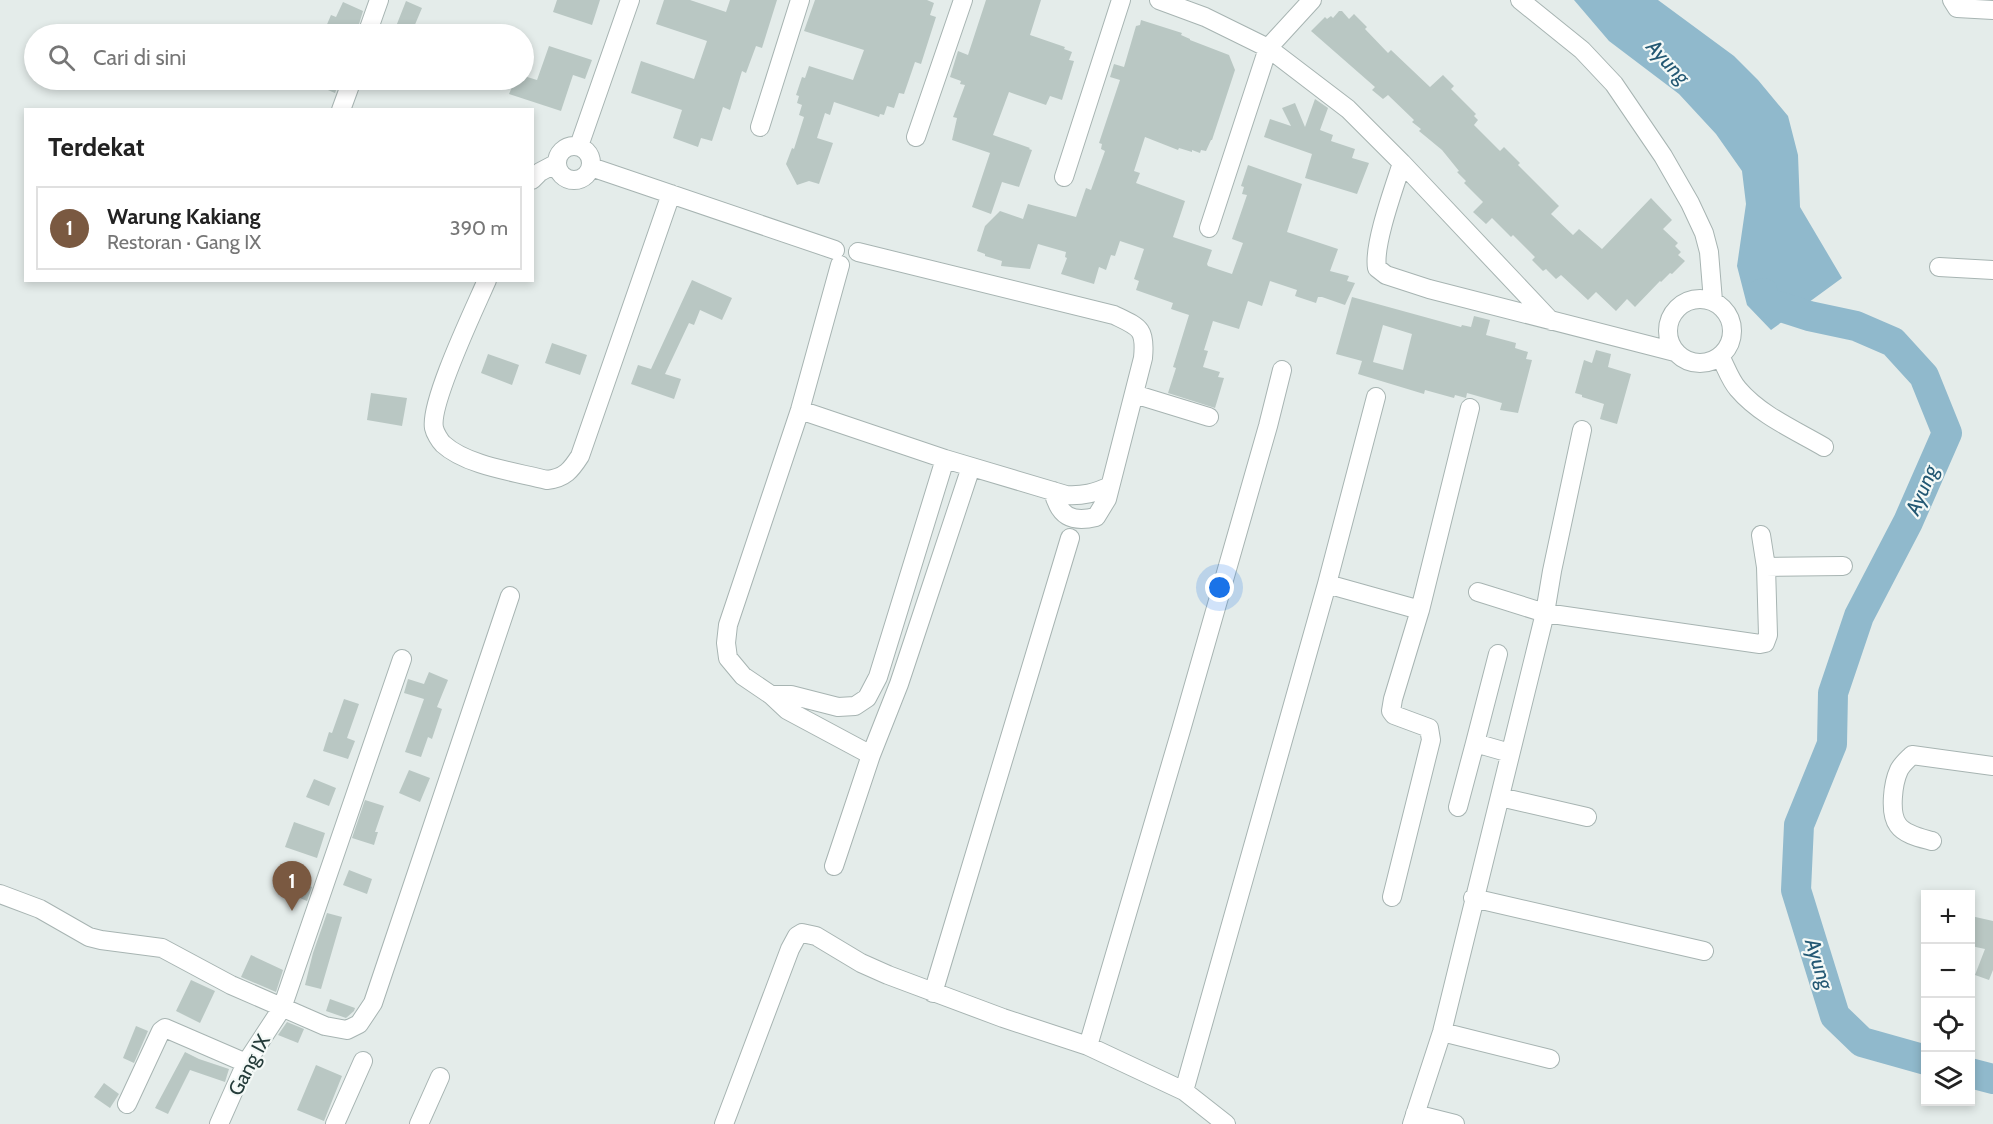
<!DOCTYPE html>
<html lang="id">
<head>
<meta charset="utf-8">
<style>
	:root { --surface:#fff; --page:#f2f2f2; --text:#222; --muted:#767676; --line:#e0e0e0; --accent:#7a5941 }
	body { margin:0; font-family:Cabin,sans-serif; background:var(--page); color:var(--text) }
	.controls { position:absolute; right:18px; bottom:18px; display:grid; overflow:hidden; border-radius:0px; box-shadow:0 3px 9px #0003 }
	.controls button { width:54px; height:54px; display:grid; place-items:center; padding:0; border:0; border-bottom:2px solid var(--line); background:var(--surface); color:var(--text); font:30px sans-serif }
	.you { position:absolute; left:1220px; top:588px; width:21px; height:21px; margin:-15px; border:4px solid #fff; border-radius:50%; background:#1a73e8; box-shadow:0 0 0 9px #1a73e833 }
	.badge { display:grid; place-items:center; width:39px; height:39px; border-radius:50%; background:var(--accent); color:#fff; font-size:20px; font-weight:700 }
	.pin { position:absolute; translate:-50% -50px; filter:drop-shadow(0 2px 3px #0008) }
	.pin::after { content:''; position:absolute; top:32px; width:21px; height:18px; background:inherit; clip-path:polygon(0 0,100% 0,50% 100%) }
	.list { margin:0; padding:0; list-style:none }
	h2 { display:flex; justify-content:space-between; align-items:center; height:78px; margin:0; padding:0 24px; font-size:26px }
	h2 small { font-size:20px; font-weight:400; color:var(--muted) }
	.list li { display:grid; grid-template-columns:39px 1fr auto; gap:18px; align-items:center; box-sizing:border-box; height:84px; margin:0 12px 12px; padding:0 12px; border:2px solid var(--line); border-radius:0px }
	.list b { display:block; font-size:22px; white-space:nowrap }
	.list p { margin:0; font-size:20px; white-space:nowrap; color:var(--muted) }
	.list em { font-size:20px; font-style:normal; color:var(--muted) }
	.icon { flex:none; width:33px; height:33px; fill:none; stroke:currentColor; stroke-width:2; stroke-linecap:round; stroke-linejoin:round }
	.map { position:relative; flex:none; width:1993px; height:1124px; overflow:hidden }
	.search { position:absolute; background:var(--surface); box-shadow:0 3px 9px #0003; left:24px; top:24px; width:510px; height:66px; display:flex; align-items:center; gap:15px; box-sizing:border-box; padding:0 21px; border-radius:33px; color:var(--muted); font-size:22px }
	.panel { position:absolute; background:var(--surface); box-shadow:0 3px 9px #0003; left:24px; top:108px; width:510px; height:174px; border-radius:0px }
	.map>svg:first-child { display:block }
</style>
</head>
<body>
<div class="map">
<svg width="1993" height="1124" viewBox="0 0 1993 1124">
	<rect width="100%" height="100%" fill="#e4ecea"/>
	<path fill="#90b9cc" d="M 1574,0 L 1658,0 L 1734,56 L 1758,80 L 1788,116 L 1798,155 L 1800,207 L 1842,278 L 1771,330 L 1747,305 L 1737,266 L 1746,204 L 1742,171 L 1716,134 L 1679,94 L 1609,41 Z"/>
	<g fill="none" stroke-linecap="round" stroke-linejoin="round">
		<path stroke="#90b9cc" stroke-width="30" d="M 1763,293 L 1766,302 L 1809,316 L 1856,326 L 1893,342 L 1924,376 L 1947,433 L 1908,522 L 1859,616 L 1833,693 L 1832,744 L 1799,825 L 1796,890 L 1835,1016 L 1862,1042 L 1926,1060
			M 1970,1073 L 1993,1079"/>
	</g>
	<path fill="#b9c7c3" fill-rule="evenodd" d="M 557,0 L 600,0 L 592,25 L 553,12 Z
		M 664,0 L 690,0 L 726,12 L 730,0 L 777,0 L 762,48 L 756,46 L 746,73 L 742,71 L 730,110 L 723,107 L 712,141 L 701,138 L 698,147 L 673,138 L 682,110 L 631,93 L 641,61 L 694,79 L 707,41 L 656,24 Z
		M 815,0 L 927,0 L 934,3 L 930,15 L 936,17 L 921,64 L 915,62 L 904,94 L 899,93 L 894,108 L 887,106 L 884,115 L 880,114 L 879,117 L 834,102 L 830,115 L 825,113 L 817,138 L 833,143 L 819,184 L 809,181 L 797,185 L 786,164 L 792,148 L 794,149 L 804,117 L 799,115 L 802,105 L 797,103 L 799,96 L 796,95 L 802,77 L 805,78 L 809,66 L 853,80 L 864,50 L 804,31 Z
		M 986,0 L 1041,0 L 1030,35 L 1065,47 L 1064,49 L 1072,52 L 1069,60 L 1074,61 L 1062,100 L 1050,96 L 1046,105 L 1009,92 L 993,135 L 1030,148 L 1029,149 L 1032,150 L 1019,187 L 1002,182 L 991,214 L 972,207 L 990,153 L 952,140 L 957,118 L 953,117 L 965,85 L 960,84 L 961,81 L 950,77 L 958,51 L 968,55 Z
		M 406,1 L 422,8 L 411,34 L 393,34 Z
		M 343,2 L 363,11 L 356,34 L 339,34 L 325,29 L 331,15 L 336,17 Z
		M 1339,11 L 1342,11 L 1349,19 L 1354,14 L 1367,27 L 1365,29 L 1388,53 L 1391,50 L 1430,87 L 1443,75 L 1454,86 L 1451,89 L 1476,114 L 1474,116 L 1478,120 L 1474,125 L 1500,151 L 1504,147 L 1520,163 L 1518,165 L 1559,206 L 1551,214 L 1573,235 L 1579,229 L 1602,249 L 1651,198 L 1672,220 L 1663,229 L 1678,243 L 1675,246 L 1681,252 L 1678,255 L 1685,261 L 1672,274 L 1670,273 L 1661,282 L 1660,281 L 1635,307 L 1627,299 L 1616,311 L 1596,292 L 1588,300 L 1561,275 L 1556,279 L 1546,269 L 1543,271 L 1532,260 L 1535,257 L 1513,235 L 1511,237 L 1492,218 L 1486,224 L 1473,212 L 1483,202 L 1464,183 L 1466,181 L 1457,172 L 1459,171 L 1442,150 L 1419,131 L 1421,129 L 1412,122 L 1414,120 L 1388,95 L 1383,99 L 1372,90 L 1375,87 L 1311,31 L 1325,17 L 1327,19 L 1331,16 L 1333,18 Z
		M 1141,20 L 1182,33 L 1181,35 L 1190,39 L 1190,40 L 1229,55 L 1235,70 L 1212,140 L 1211,140 L 1206,151 L 1201,150 L 1200,153 L 1192,150 L 1192,152 L 1179,148 L 1178,150 L 1145,137 L 1134,171 L 1140,173 L 1136,183 L 1185,201 L 1173,237 L 1212,250 L 1207,264 L 1208,266 L 1232,274 L 1243,243 L 1232,239 L 1247,195 L 1242,194 L 1244,187 L 1241,186 L 1248,165 L 1302,184 L 1287,232 L 1338,249 L 1330,271 L 1349,276 L 1347,281 L 1355,283 L 1345,305 L 1322,297 L 1318,297 L 1316,303 L 1295,296 L 1297,290 L 1270,281 L 1262,306 L 1248,301 L 1239,329 L 1213,321 L 1204,350 L 1208,351 L 1203,367 L 1220,372 L 1218,377 L 1224,378 L 1215,408 L 1168,393 L 1176,368 L 1173,367 L 1189,315 L 1171,309 L 1173,303 L 1136,290 L 1139,281 L 1134,279 L 1144,249 L 1120,241 L 1115,256 L 1111,255 L 1106,270 L 1099,267 L 1094,284 L 1061,274 L 1067,258 L 1065,257 L 1066,252 L 1038,244 L 1030,269 L 1001,266 L 1002,261 L 985,256 L 985,254 L 977,251 L 985,226 L 1000,211 L 1023,219 L 1028,204 L 1076,217 L 1086,188 L 1091,190 L 1105,151 L 1101,149 L 1102,144 L 1099,143 L 1120,80 L 1110,77 L 1114,64 L 1124,67 L 1136,26 L 1140,25 Z
		M 549,46 L 592,60 L 585,79 L 573,75 L 561,111 L 509,94 L 515,80 L 524,80 L 524,76 L 537,80 Z
		M 304,80 L 340,80 L 335,93 Z
		M 1315,99 L 1328,108 L 1320,130 L 1333,135 L 1331,141 L 1355,149 L 1352,158 L 1369,163 L 1357,194 L 1305,178 L 1312,154 L 1264,137 L 1270,119 L 1291,126 L 1282,108 L 1295,103 L 1305,127 Z
		M 692,280 L 732,298 L 722,320 L 700,310 L 694,325 L 689,323 L 665,374 L 681,379 L 674,399 L 631,384 L 638,365 L 651,369 Z
		M 1352,297 L 1461,327 L 1462,325 L 1471,327 L 1474,316 L 1490,320 L 1486,335 L 1516,343 L 1515,348 L 1528,352 L 1526,359 L 1532,360 L 1518,413 L 1500,410 L 1502,403 L 1467,393 L 1466,398 L 1455,395 L 1454,398 L 1425,390 L 1424,394 L 1358,374 L 1362,361 L 1336,354 ZM 1383,325 L 1412,334 L 1403,370 L 1373,362 Z
		M 552,343 L 587,355 L 580,375 L 545,363 Z
		M 1596,350 L 1611,354 L 1608,367 L 1631,374 L 1617,424 L 1600,419 L 1604,404 L 1582,397 L 1582,395 L 1575,393 L 1584,360 L 1592,363 Z
		M 488,354 L 519,365 L 512,385 L 481,373 Z
		M 371,393 L 407,398 L 402,426 L 367,420 Z
		M 429,672 L 448,680 L 437,707 L 442,709 L 432,739 L 428,737 L 421,757 L 405,752 L 424,699 L 404,693 L 408,679 L 424,684 Z
		M 344,699 L 359,704 L 347,738 L 355,741 L 348,759 L 323,751 L 329,732 L 332,733 Z
		M 409,770 L 430,778 L 420,802 L 399,793 Z
		M 314,779 L 336,788 L 329,806 L 306,797 Z
		M 365,800 L 384,806 L 375,832 L 378,832 L 374,845 L 352,838 Z
		M 294,822 L 325,833 L 317,858 L 285,847 Z
		M 349,870 L 372,879 L 367,894 L 343,885 Z
		M 278,874 L 312,887 L 307,901 L 273,887 Z
		M 327,913 L 342,917 L 321,989 L 305,985 L 313,953 Z
		M 1971,916 L 1993,921 L 1993,970 L 1989,980 L 1975,975 L 1985,949 L 1971,946 Z
		M 251,955 L 283,970 L 276,992 L 241,977 Z
		M 191,980 L 215,991 L 200,1023 L 176,1011 Z
		M 330,999 L 355,1008 L 354,1011 L 346,1018 L 326,1011 Z
		M 287,1022 L 304,1029 L 298,1043 L 278,1035 Z
		M 136,1026 L 148,1031 L 134,1063 L 123,1058 Z
		M 185,1052 L 199,1059 L 229,1069 L 225,1082 L 190,1070 L 168,1114 L 155,1108 Z
		M 316,1065 L 342,1076 L 324,1121 L 297,1110 Z
		M 104,1083 L 119,1094 L 110,1108 L 94,1097 Z"/>
	<g fill="none" stroke-linecap="round" stroke-linejoin="round">
		<defs>
			<path id="minor" d="M 1159,0 L 1205,17 L 1268,48 L 1348,109 L 1402,163 C 1394,188 1373,245 1377,268 L 1386,275 L 1429,289 L 1675,352
				M 1520,0 L 1582,50 L 1614,84 L 1663,156 L 1690,203 L 1704,233 L 1709,252 L 1713,301
				M 1952,0 L 1957,8 L 1993,10
				M 367,34 L 379,0
				M 341,110 L 352,80
				M 760,127 L 800,0
				M 916,137 L 963,0
				M557 163a17 17 0 1 1 34 0a17 17 0 1 1-34 0Z
				M 579,146 L 630,0
				M 1402,163 L 1551,321
				M 591,167 L 835,250
				M 1064,177 L 1121,0
				M 532,180 L 540,172 L 557,163
				M 1209,228 L 1268,48 L 1312,0
				M 858,252 L 1114,315 C 1139,327 1146,328 1143,358 L 1107,499 L 1096,517 C 1071,523 1059,516 1053,491
				M 840,265 L 800,410 L 728,625 L 726,643 L 728,658 L 743,676 L 771,695 L 787,710 L 871,755 L 899,684 L 971,467
				M 1939,267 L 1993,270
				M 487,280 C 475,308 429,403 434,428 C 435,433 440,441 443,444 C 467,466 516,472 547,480 C 565,478 571,470 580,456 L 671,194
				M1668 331a32 32 0 1 1 64 0a32 32 0 1 1-64 0Z
				M 1720,356 C 1726,367 1730,380 1738,389 C 1760,415 1795,430 1824,447
				M 1134,394 L 1209,417
				M 800,410 L 945,459 L 1066,495 C 1083,496 1095,493 1110,486
				M 1766,567 L 1843,566
				M 1327,584 L 1420,610
				M 1478,592 L 1545,613 L 1760,644 L 1765,643 L 1768,635 L 1766,567 L 1761,535
				M 771,695 L 791,695 L 838,707 L 855,706 L 867,698 L 878,677 L 945,459
				M 1475,743 L 1498,654
				M 1500,797 L 1587,817
				M 1458,807 L 1475,743 L 1510,753
				M 1932,841 C 1921,838 1905,835 1898,825 C 1889,813 1893,783 1899,770 C 1902,764 1907,760 1912,755 L 1993,766
				M 834,866 L 871,755
				M 0,894 L 40,909 L 89,937 L 101,940 L 162,948 L 231,985 L 325,1026 L 347,1030 L 359,1024 L 373,1003 L 510,596
				M 1392,897 L 1431,740 L 1429,728 L 1394,715 L 1391,711 L 1393,699 L 1420,610 L 1470,408
				M 1473,898 L 1704,951
				M 933,993 L 1070,538
				M 1442,1032 L 1550,1059
				M 1088,1046 L 1181,730 L 1268,426 L 1282,370
				M 1184,1091 L 1327,584 L 1376,397
				M 127,1104 L 161,1031 L 165,1028 L 246,1063
				M 1415,1114 L 1455,1124
				M 219,1124 L 246,1063 L 282,1008 L 402,659
				M 335,1124 L 363,1061
				M 419,1124 L 440,1077
				M 724,1124 L 790,949 L 797,936 L 802,933 L 816,936 L 861,963 L 888,975 L 1003,1018 L 1088,1046 L 1184,1091 L 1226,1124
				M 1412,1124 L 1442,1032 L 1545,613 L 1552,571 L 1582,430"/>
		</defs>
		<use href="#minor" stroke="#a7b4b2" stroke-width="20"/>
		<use href="#minor" stroke="#fff" stroke-width="18"/>
	</g>
	<g text-anchor="middle" stroke-width="4.5" stroke-linejoin="round" paint-order="stroke">
		<g font-size="20" fill="#253c3a" stroke="#f4f9f7">
			<text transform="translate(249 1065) rotate(-62)" y="7">Gang IX</text>
		</g>
		<g font-size="21" font-style="italic" fill="#235873" stroke="#f4f9f7">
			<text transform="translate(1668 62) rotate(47)" y="7">Ayung</text>
			<text transform="translate(1922 490) rotate(-67)" y="7">Ayung</text>
			<text transform="translate(1819 964) rotate(73)" y="7">Ayung</text>
		</g>
	</g>
</svg>
<div class="controls">
<button>+</button>
<button>−</button>
<button><svg class="icon" aria-label="locate" viewBox="0 0 24 24"><circle cx="12" cy="12" r="6"/><path d="M12 2v4M12 18v4M2 12h4M18 12h4"/></svg></button>
<button><svg class="icon" aria-label="layers" viewBox="0 0 24 24"><path d="M12 4l9 5-9 5-9-5zM3 14l9 5 9-5"/></svg></button>
</div>
<div class="you"></div>
<div class="pin badge" style="left:292px;top:911px">1</div>
<div class="search"><svg class="icon" aria-label="search" viewBox="0 0 24 24"><circle cx="10" cy="10" r="6"/><path d="M15 15l6 6"/></svg>Cari di sini</div>
<section class="panel">
<h2>Terdekat<small></small></h2>
<ul class="list">
<li><span class="badge">1</span><div><b>Warung Kakiang</b><p>Restoran · Gang IX</p></div><em>390 m</em></li>
</ul>
</section>
</div>
</body>
</html>
